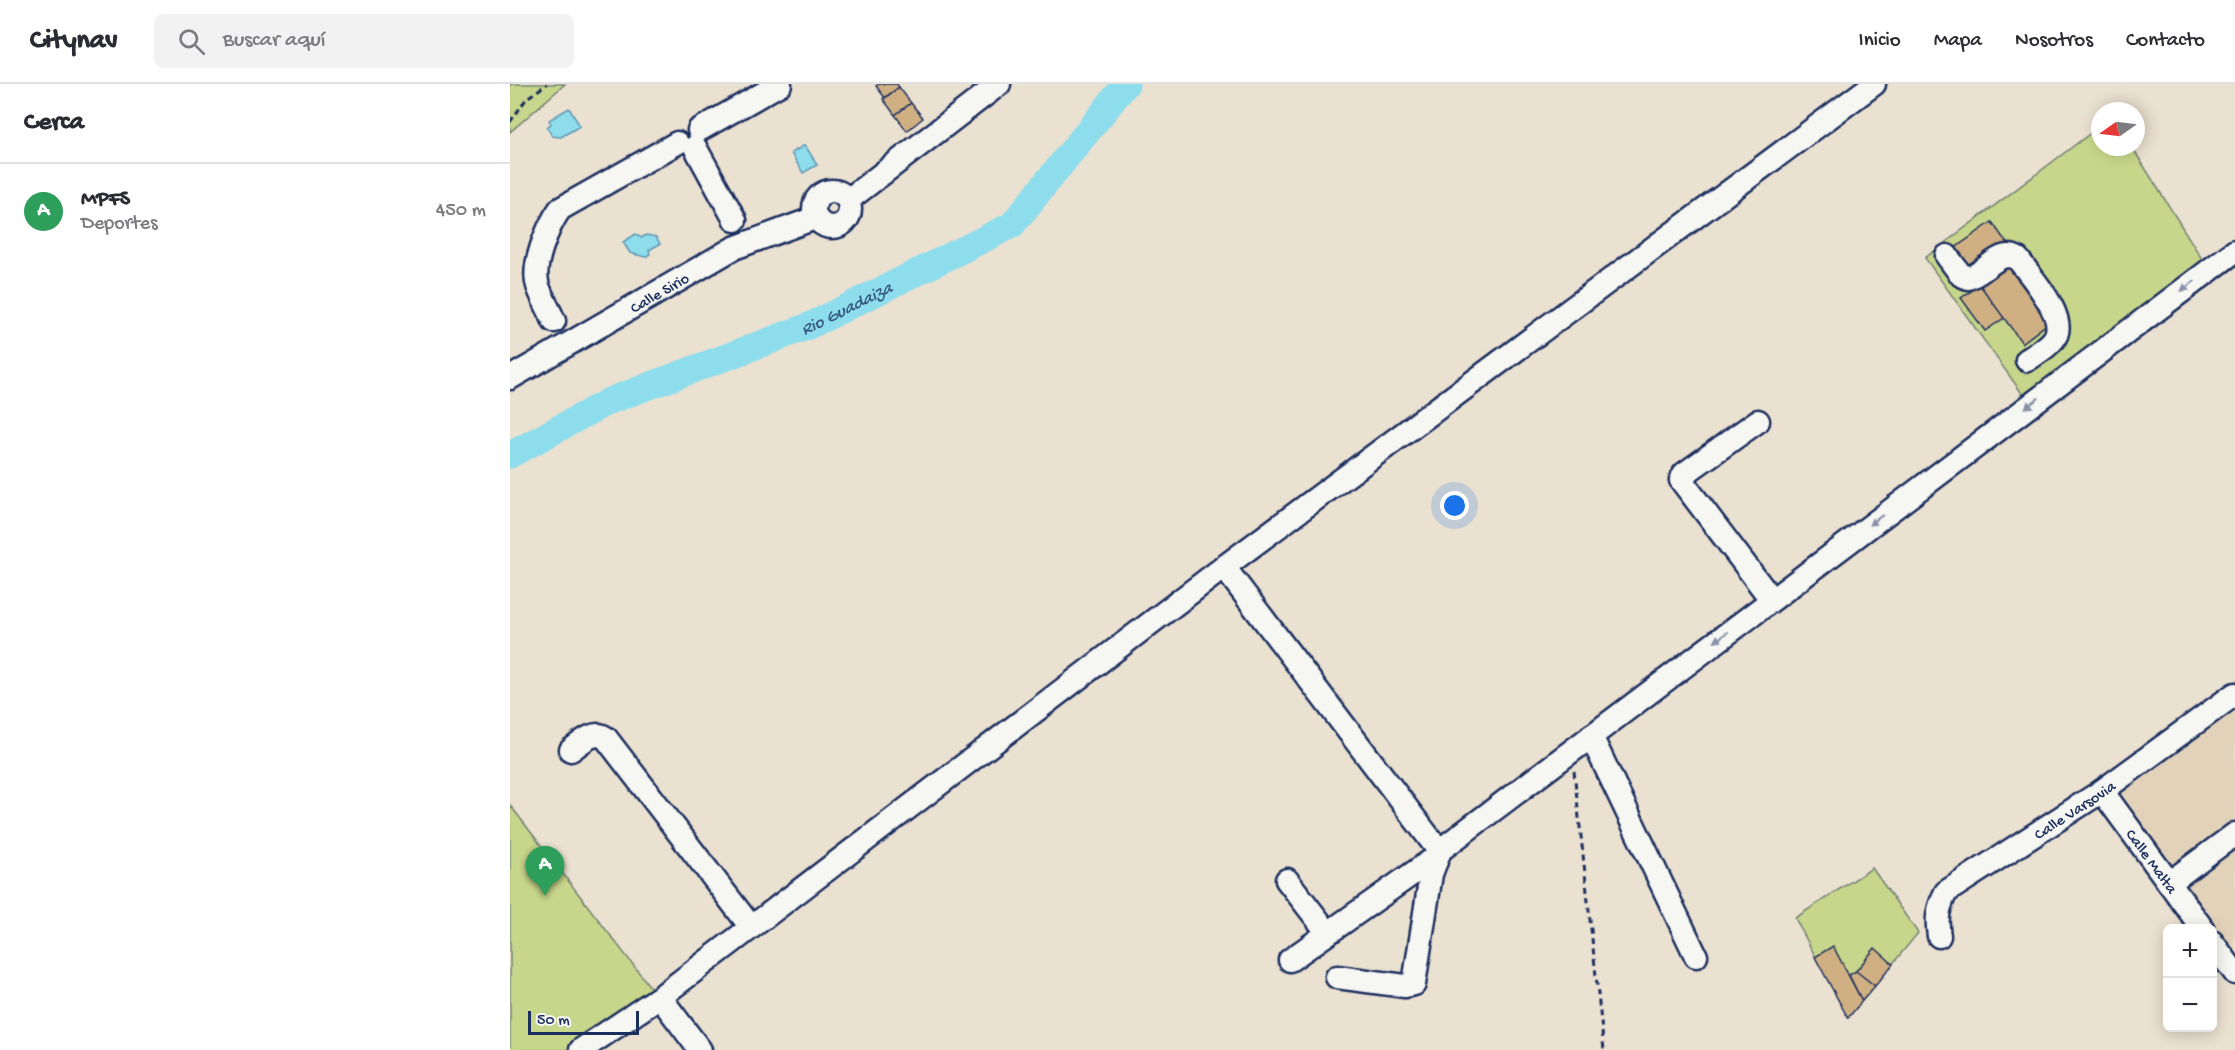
<!DOCTYPE html>
<html lang="es">
<head>
<meta charset="utf-8">
<style>
	:root { --surface:#fff; --page:#f2f2f3; --text:#2b2b33; --muted:#7c7c81; --line:#e1e1e2; --accent:#1f6fb2 }
	body { margin:0; font-family:"Gochi Hand",sans-serif; background:var(--page); color:var(--text) }
	.controls { position:absolute; right:18px; bottom:18px; display:grid; overflow:hidden; border-radius:9px; box-shadow:0 3px 15px #0003 }
	.controls button { width:54px; height:54px; display:grid; place-items:center; padding:0; border:0; border-bottom:2px solid var(--line); background:var(--surface); color:var(--text); font:30px sans-serif }
	.compass { position:absolute; left:1581px; top:18px; width:54px; height:54px; border-radius:50%; background:var(--surface); box-shadow:0 3px 15px #0003; rotate:256deg }
	.scale { position:absolute; left:18px; bottom:15px; width:111px; box-sizing:border-box; padding-left:6px; border:3px solid #1b2f5e; border-top:0; font-size:16px; line-height:21px; white-space:nowrap; color:#1b2f5e; -webkit-text-stroke:4px #f6f6f2; paint-order:stroke }
	.you { position:absolute; left:945px; top:422px; width:21px; height:21px; margin:-15px; border:4px solid #fff; border-radius:50%; background:#1a73e8; box-shadow:0 0 0 9px #1a73e833 }
	.badge { display:grid; place-items:center; width:39px; height:39px; border-radius:50%; background:var(--accent); color:#fff; font-size:20px; font-weight:700 }
	.pin { position:absolute; translate:-50% -50px; filter:drop-shadow(0 2px 3px #0008) }
	.pin::after { content:''; position:absolute; top:32px; width:21px; height:18px; background:inherit; clip-path:polygon(0 0,100% 0,50% 100%) }
	.list { margin:0; padding:0; list-style:none }
	h2 { display:flex; justify-content:space-between; align-items:center; height:78px; margin:0; padding:0 24px; font-size:26px }
	h2 small { font-size:20px; font-weight:400; color:var(--muted) }
	.list li { display:grid; grid-template-columns:39px 1fr auto; gap:18px; align-items:center; box-sizing:border-box; height:96px; padding:0 24px; border-top:2px solid var(--line) }
	.list b { display:block; font-size:22px; white-space:nowrap }
	.list p { margin:0; font-size:20px; white-space:nowrap; color:var(--muted) }
	.list em { font-size:20px; font-style:normal; color:var(--muted) }
	.icon { flex:none; width:33px; height:33px; fill:none; stroke:currentColor; stroke-width:2; stroke-linecap:round; stroke-linejoin:round }
	.map { position:relative; flex:none; width:1725px; height:966px; overflow:hidden }
	header { display:flex; align-items:center; gap:36px; box-sizing:border-box; height:84px; padding:0 30px; background:var(--surface); border-bottom:2px solid var(--line) }
	header strong { font-size:28px }
	nav { display:flex; gap:33px; margin-inline-start:auto; font-size:21px }
	.search { width:420px; height:54px; background:var(--page); display:flex; align-items:center; gap:15px; box-sizing:border-box; padding:0 21px; border-radius:9px; color:var(--muted); font-size:22px }
	main { display:flex }
	aside { flex:1; background:var(--surface) }
	.map>svg:first-child { display:block }
</style>
</head>
<body>
<header>
<strong>Citynav</strong>
<div class="search"><svg class="icon" aria-label="search" viewBox="0 0 24 24"><circle cx="10" cy="10" r="6"/><path d="M15 15l6 6"/></svg>Buscar aquí</div>
<nav><a>Inicio</a><a>Mapa</a><a>Nosotros</a><a>Contacto</a></nav>
</header>
<main>
<aside>
<h2>Cerca<small></small></h2>
<ul class="list">
<li><span class="badge" style="background:#2e9e5b">A</span><div><b>MPFS</b><p>Deportes</p></div><em>450 m</em></li>
</ul>
</aside>
<div class="map">
<svg width="1725" height="966" viewBox="0 0 1725 966">
	<rect width="100%" height="100%" fill="#ebe1d1"/>
	<filter id="ink" filterUnits="userSpaceOnUse"><feTurbulence type="fractalNoise" baseFrequency=".0167" numOctaves="2"/><feDisplacementMap in="SourceGraphic" scale="12" xChannelSelector="R" yChannelSelector="G"/><feConvolveMatrix kernelMatrix="1 2 1 2 8 2 1 2 1" color-interpolation-filters="sRGB"/></filter>
	<g filter="url(#ink)">
		<path fill="#e3d2ba" d="M 1725,610 L 1725,889 L 1592,707 Z"/>
		<path fill="#c7d68a" stroke="#718274" stroke-width="1.5" d="M 0,0 L 55,0 L 0,48 Z
			M 1590,42 L 1590,63 L 1622,63 L 1697,183 L 1516,315 L 1415,174 Z
			M 0,721 L 141,904 L 59,966 L 0,966 Z
			M 1362,784 L 1408,849 L 1338,934 L 1285,834 Z"/>
		<path fill="#8eddec" stroke="#6097b3" stroke-width="1.5" d="M 59,24 L 70,42 L 51,53 L 42,52 L 37,43 L 41,40 L 39,36 Z
			M 295,61 L 307,81 L 293,89 L 281,69 Z
			M 126,150 L 131,154 L 136,151 L 146,153 L 150,160 L 139,166 L 140,170 L 135,173 L 120,169 L 113,158 Z"/>
		<g fill="none" stroke-linecap="round" stroke-linejoin="round">
			<path stroke="#8eddec" stroke-width="27" id="s1" d="M 0,371 L 99,317 L 299,242 L 502,141 L 616,0"/>
		</g>
		<path fill="#d0b083" stroke="#1b2f5e" stroke-width="1.5" d="M 369,0 L 387,0 L 389,3 L 375,14 L 366,2 Z
			M 389,3 L 401,19 L 385,31 L 373,15 Z
			M 401,19 L 413,34 L 397,47 L 385,31 Z
			M 1482,138 L 1498,161 L 1461,187 L 1445,164 Z
			M 1501,179 L 1542,236 L 1512,259 L 1470,201 Z
			M 1470,201 L 1494,234 L 1475,247 L 1451,214 Z
			M 1323,862 L 1352,917 L 1338,934 L 1305,873 Z
			M 1365,864 L 1383,880 L 1365,902 L 1346,887 Z
			M 1346,887 L 1365,902 L 1352,917 L 1339,891 Z"/>
		<g fill="none" stroke-linecap="round" stroke-linejoin="round">
			<defs>
				<g id="minor">
					<path d="M 189,46 L 270,0"/>
					<path d="M 185,63 L 225,136"/>
					<circle cx="322" cy="125" r="18"/>
					<path d="M 338,116 L 489,0"/>
					<path d="M 1437,172 L 1451,191 L 1458,194 C 1475,190 1490,163 1508,175 C 1521,193 1561,236 1543,256 C 1537,264 1526,270 1517,276"/>
					<path d="M 44,237 C 39,225 32,214 28,202 C 21,182 38,142 50,125 L 167,59"/>
					<path id="s2" d="M 0,294 L 224,164 L 305,134"/>
					<path d="M 1248,337 L 1174,390 L 1171,396 L 1261,515"/>
					<path d="M 714,483 L 924,760 L 933,764 L 1725,167"/>
					<path d="M 1081,652 L 1186,872"/>
					<path d="M 61,666 C 71,659 84,645 96,654 L 241,843"/>
					<path id="s3" d="M 1592,707 L 1692,844"/>
					<path d="M 777,796 L 818,849"/>
					<path d="M 1659,799 L 1725,750"/>
					<path id="s4" d="M 1429,852 C 1426,834 1428,824 1436,808 L 1592,707 L 1725,610"/>
					<path d="M 1702,858 L 1725,889"/>
					<path d="M 780,876 L 919,778 L 926,777"/>
					<path d="M 827,893 L 895,902 L 904,900 L 921,790 L 931,764"/>
					<path d="M 150,913 L 190,966"/>
					<path d="M 71,966 L 150,913 L 714,483 L 1364,0"/>
				</g>
			</defs>
			<use href="#minor" stroke="#1b2f5e" stroke-width="27"/>
			<path stroke="#1b2f5e" stroke-width="3" stroke-dasharray="6 4.5" stroke-linecap="butt" d="M 0,38 L 17,14 L 37,0
				M 1064,687 L 1094,966"/>
			<use href="#minor" stroke="#f6f6f2" stroke-width="22"/>
		</g>
		<defs><path id="oneway-solid" d="M-6-.8H1V-3.2L6.5 0L1 3.2V.8H-6Z" transform="scale(1.5)"/></defs>
		<g fill="#8892a8">
			<use href="#oneway-solid" transform="translate(1678 202) rotate(143)"/>
			<use href="#oneway-solid" transform="translate(1522 319) rotate(143)"/>
			<use href="#oneway-solid" transform="translate(1366 436) rotate(143)"/>
			<use href="#oneway-solid" transform="translate(1211 553) rotate(143)"/>
		</g>
	</g>
	<g text-anchor="middle" stroke-width="6" stroke-linejoin="round" paint-order="stroke">
		<g font-size="16" fill="#1b2f5e" stroke="#f6f6f2">
			<text dy="6" stroke="none"><textPath href="#s2" startOffset="172">Calle Sirio</textPath></text>
			<text dy="6" stroke="none"><textPath href="#s4" startOffset="198">Calle Varsovia</textPath></text>
			<text dy="6" stroke="none"><textPath href="#s3" startOffset="86">Calle Malta</textPath></text>
		</g>
		<g font-size="18" font-style="italic" fill="#385a82" stroke="#f6f6f2">
			<text dy="6" stroke="none"><textPath href="#s1" startOffset="368">Rio Guadaiza</textPath></text>
		</g>
	</g>
</svg>
<div class="controls">
<button>+</button>
<button>−</button>
</div>
<svg class="compass" viewBox="-18 -18 36 36"><path d="M0-13l5 13h-10z" fill="#e53935"/><path d="M0 13l5-13h-10z" fill="#7c7c81"/></svg>
<div class="scale">50 m</div>
<div class="you"></div>
<div class="pin badge" style="left:35px;top:812px;background:#2e9e5b">A</div>
</div>
</main>
</body>
</html>
